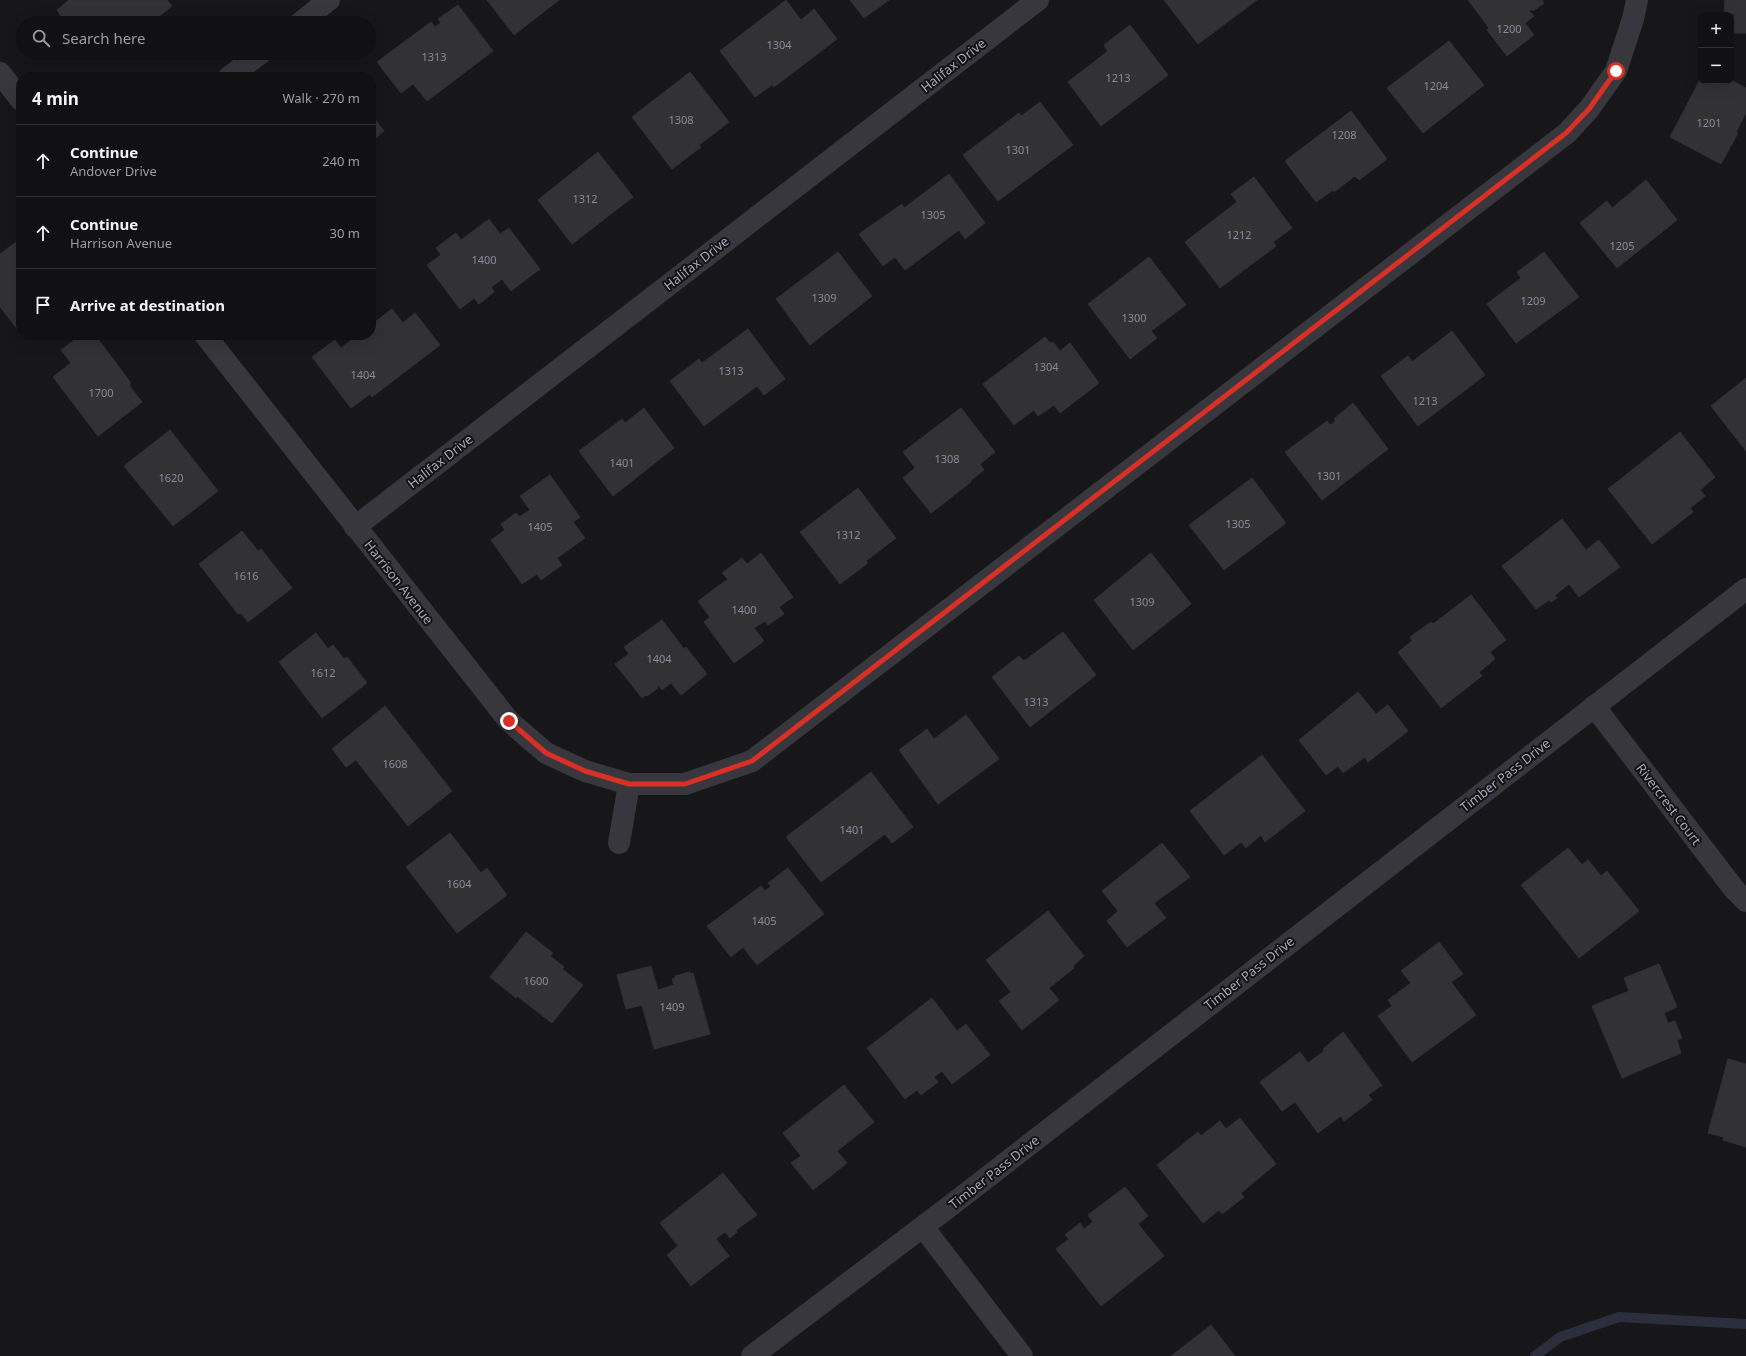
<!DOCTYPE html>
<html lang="en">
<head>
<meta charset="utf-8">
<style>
	:root { --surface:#111012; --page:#1a191b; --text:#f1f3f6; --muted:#9c9d9f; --line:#303032 }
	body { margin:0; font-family:"Noto Sans",sans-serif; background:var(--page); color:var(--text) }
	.controls { position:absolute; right:12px; top:12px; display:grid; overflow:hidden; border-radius:8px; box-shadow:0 4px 16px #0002 }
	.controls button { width:36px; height:36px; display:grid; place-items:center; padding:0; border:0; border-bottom:1px solid var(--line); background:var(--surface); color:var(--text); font:20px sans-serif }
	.stop { position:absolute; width:12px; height:12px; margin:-9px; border:3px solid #d93025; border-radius:50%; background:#fff }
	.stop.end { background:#d93025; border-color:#fff; box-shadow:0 1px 4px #0008 }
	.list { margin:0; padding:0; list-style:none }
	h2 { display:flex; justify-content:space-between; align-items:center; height:52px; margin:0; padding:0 16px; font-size:17px }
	h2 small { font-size:13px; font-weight:400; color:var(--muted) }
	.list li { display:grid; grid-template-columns:26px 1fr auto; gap:12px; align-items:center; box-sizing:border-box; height:72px; padding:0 16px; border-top:1px solid var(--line) }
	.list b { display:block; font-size:15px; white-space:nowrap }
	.list p { margin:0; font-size:13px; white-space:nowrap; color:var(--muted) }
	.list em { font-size:13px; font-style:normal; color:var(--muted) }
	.icon { flex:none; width:22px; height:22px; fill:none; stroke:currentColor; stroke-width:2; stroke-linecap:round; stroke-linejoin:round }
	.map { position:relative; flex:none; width:1746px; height:1356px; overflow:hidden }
	.search { position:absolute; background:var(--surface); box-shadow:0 4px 16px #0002; left:16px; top:16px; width:360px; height:44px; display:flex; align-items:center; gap:10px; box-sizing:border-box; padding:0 14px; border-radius:22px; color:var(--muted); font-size:15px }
	.panel { position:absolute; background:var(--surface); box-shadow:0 4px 16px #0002; left:16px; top:72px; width:360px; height:268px; border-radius:16px }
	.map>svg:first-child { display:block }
</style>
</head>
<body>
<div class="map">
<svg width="1746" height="1356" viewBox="0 0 1746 1356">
	<rect width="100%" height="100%" fill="#171618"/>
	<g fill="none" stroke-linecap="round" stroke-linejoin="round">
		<path stroke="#2b2f3d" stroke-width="10" d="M 1535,1356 L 1560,1337 L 1619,1317 L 1746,1324"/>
	</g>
	<path fill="#323134" stroke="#313034" d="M 69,0 L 167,0 L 172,6 L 151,23 L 66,23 L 57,10 Z
		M 487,0 L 559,0 L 514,35 Z
		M 786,0 L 801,20 L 814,9 L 837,39 L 774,87 L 772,85 L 755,97 L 720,51 Z
		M 850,0 L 889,0 L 864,18 Z
		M 1164,0 L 1257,0 L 1198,44 Z
		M 1468,0 L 1543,0 L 1542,1 L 1544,3 L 1533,11 L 1532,9 L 1529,11 L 1534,16 L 1525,23 L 1534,35 L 1507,56 L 1487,30 L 1489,28 Z
		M 1725,0 L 1746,0 L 1746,33 L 1734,33 L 1734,14 L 1724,14 Z
		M 458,5 L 493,51 L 427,101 L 413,84 L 401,93 L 377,62 L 431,22 L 435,27 L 441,23 L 438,19 Z
		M 1130,25 L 1168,75 L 1101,126 L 1068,82 L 1108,51 L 1104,45 Z
		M 1449,41 L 1484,85 L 1423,133 L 1387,88 Z
		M 90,53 L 104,53 L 95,60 Z
		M 690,72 L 729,122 L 699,145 L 701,147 L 672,169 L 632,117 Z
		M 1701,78 L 1701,81 L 1731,80 L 1746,88 L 1746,113 L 1736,132 L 1738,133 L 1721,164 L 1670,137 Z
		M 1040,102 L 1073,145 L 998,201 L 963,155 L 1019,113 L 1021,116 Z
		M 1351,111 L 1387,159 L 1359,180 L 1355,176 L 1334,192 L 1333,190 L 1316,202 L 1285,161 Z
		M 371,114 L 384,131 L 371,142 Z
		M 598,152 L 633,197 L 572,244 L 538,200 Z
		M 949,174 L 985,223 L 965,239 L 959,230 L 905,270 L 895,257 L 883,266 L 859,234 L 902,204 L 904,208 Z
		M 1254,177 L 1292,228 L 1273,242 L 1276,246 L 1220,288 L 1185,242 L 1237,202 L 1231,194 Z
		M 1646,180 L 1677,220 L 1617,268 L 1580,223 L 1607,201 L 1612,208 Z
		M 489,219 L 500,234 L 509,228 L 540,269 L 511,291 L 502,279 L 491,287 L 494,292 L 479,304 L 474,298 L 460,309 L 427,265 L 441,255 L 436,248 L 456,233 L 461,240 Z
		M 20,239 L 21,241 L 21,328 L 18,330 L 0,307 L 0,254 Z
		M 838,252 L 872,296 L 810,345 L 776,299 Z
		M 1544,252 L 1579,297 L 1516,343 L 1487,304 L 1521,278 L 1517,272 Z
		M 1149,257 L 1186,305 L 1151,331 L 1157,338 L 1130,359 L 1088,304 Z
		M 392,309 L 403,323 L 415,313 L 440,345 L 372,397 L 370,394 L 351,408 L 312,357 L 335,340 L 341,348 L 358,335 L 371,335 L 371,325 Z
		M 748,329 L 785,379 L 764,395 L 757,386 L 704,426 L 670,381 L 699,359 L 702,363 Z
		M 1452,331 L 1485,375 L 1418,426 L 1381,376 L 1408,356 L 1412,362 Z
		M 81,335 L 95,335 L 131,383 L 129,385 L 142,402 L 98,436 L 53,377 L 71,363 L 61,350 Z
		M 1045,337 L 1050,343 L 1053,342 L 1060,351 L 1070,343 L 1099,383 L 1060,413 L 1054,405 L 1038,416 L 1034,410 L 1014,425 L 983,384 Z
		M 1746,378 L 1746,451 L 1711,406 Z
		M 1353,403 L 1388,449 L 1322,500 L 1285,452 L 1327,421 L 1330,425 L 1336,421 L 1334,419 Z
		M 644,408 L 674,448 L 613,496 L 579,451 L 622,419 L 625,423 Z
		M 961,408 L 995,452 L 980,464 L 984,470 L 970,481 L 971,482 L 931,513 L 903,478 L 915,468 L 903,452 Z
		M 170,430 L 218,491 L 173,526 L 124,466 Z
		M 1680,432 L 1715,477 L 1700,490 L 1705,496 L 1690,508 L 1693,512 L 1652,544 L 1608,489 Z
		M 550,475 L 580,517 L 573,522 L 585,538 L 557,558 L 562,565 L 541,580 L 537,574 L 522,584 L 491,540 L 505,530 L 501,524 L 516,513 L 519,517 L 530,510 L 520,496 Z
		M 1252,478 L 1286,523 L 1224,570 L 1189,525 Z
		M 858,488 L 896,538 L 866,561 L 868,563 L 840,584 L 800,532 Z
		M 1562,519 L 1586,550 L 1599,540 L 1620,567 L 1579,597 L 1569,584 L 1555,595 L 1557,598 L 1551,602 L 1549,600 L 1536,609 L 1502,566 Z
		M 242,531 L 258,551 L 261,549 L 292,588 L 248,622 L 241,613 L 238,614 L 199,564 Z
		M 761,553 L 793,597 L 779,607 L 784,614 L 768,625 L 765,621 L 754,628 L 764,641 L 734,663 L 704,622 L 710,617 L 698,601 L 728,579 L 722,573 L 742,558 L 747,564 Z
		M 1151,553 L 1191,604 L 1133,650 L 1094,600 Z
		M 1471,595 L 1506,640 L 1490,652 L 1495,659 L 1479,672 L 1482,676 L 1441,708 L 1398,652 L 1412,641 L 1410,637 L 1431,622 L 1433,624 Z
		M 662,620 L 684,649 L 686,647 L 707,674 L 681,695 L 671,683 L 662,690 L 658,685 L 657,686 L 658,688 L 647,696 L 646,695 L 642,698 L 615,664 L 629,654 L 624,647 Z
		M 1063,632 L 1096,675 L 1030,727 L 992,677 L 1019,656 L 1024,661 Z
		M 316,633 L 328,649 L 333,645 L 344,659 L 347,657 L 367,683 L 322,718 L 279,662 Z
		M 1358,692 L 1376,714 L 1388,705 L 1408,731 L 1368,762 L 1365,757 L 1343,773 L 1338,766 L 1326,775 L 1299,740 Z
		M 385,706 L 452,791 L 408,826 L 356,760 L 346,767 L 332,749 Z
		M 966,715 L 999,759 L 938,804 L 899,750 L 927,729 L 934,739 Z
		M 1262,755 L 1305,811 L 1265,842 L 1261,835 L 1246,848 L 1241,842 L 1224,855 L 1190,811 Z
		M 871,772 L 913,827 L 892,843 L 885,834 L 821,882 L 786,837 Z
		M 450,833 L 481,873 L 487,868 L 507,895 L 457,933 L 406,867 Z
		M 1162,843 L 1190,877 L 1154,903 L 1166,918 L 1127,947 L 1107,921 L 1118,911 L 1102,891 Z
		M 1568,848 L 1582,865 L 1588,860 L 1601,876 L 1607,871 L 1639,911 L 1579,958 L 1521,885 Z
		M 788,868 L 824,914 L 757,965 L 743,947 L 731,957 L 707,926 L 761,886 L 765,891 L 771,886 L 768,883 Z
		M 1048,911 L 1084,956 L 1073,966 L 1074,968 L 1049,988 L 1059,1000 L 1022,1030 L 999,1001 L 1011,992 L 986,960 Z
		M 526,932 L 553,953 L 550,956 L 564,967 L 562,969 L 583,985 L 552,1023 L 517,996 L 516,998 L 490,977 Z
		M 1439,942 L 1463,974 L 1451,982 L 1476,1015 L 1412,1062 L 1378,1016 L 1392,1006 L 1388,1000 L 1411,983 L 1401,971 Z
		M 1659,964 L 1677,1007 L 1664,1013 L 1668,1023 L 1675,1021 L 1682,1038 L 1677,1040 L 1681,1053 L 1622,1078 L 1592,1006 L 1629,991 L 1624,978 Z
		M 651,966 L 658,990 L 674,985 L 672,979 L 675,978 L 675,976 L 690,972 L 691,974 L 693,973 L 710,1034 L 654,1049 L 642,1005 L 626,1009 L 617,975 Z
		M 932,998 L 957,1031 L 966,1024 L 990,1055 L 952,1084 L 942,1071 L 934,1077 L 938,1082 L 921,1095 L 917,1090 L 905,1099 L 867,1048 Z
		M 1343,1032 L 1382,1085 L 1368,1095 L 1372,1100 L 1344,1121 L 1341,1116 L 1318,1133 L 1295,1102 L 1282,1111 L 1260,1082 L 1300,1052 L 1308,1063 L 1324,1051 L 1323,1049 Z
		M 1728,1059 L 1746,1064 L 1746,1147 L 1723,1140 L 1724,1137 L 1708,1133 Z
		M 844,1085 L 874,1122 L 837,1151 L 847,1163 L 813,1190 L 791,1163 L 801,1156 L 783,1133 Z
		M 1240,1118 L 1276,1164 L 1241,1193 L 1244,1197 L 1222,1214 L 1219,1210 L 1203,1223 L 1157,1165 L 1198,1132 L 1201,1136 L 1220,1121 L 1226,1129 Z
		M 723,1173 L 757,1215 L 736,1230 L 737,1232 L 730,1238 L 725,1232 L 716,1239 L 729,1256 L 691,1286 L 667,1255 L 678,1246 L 660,1223 Z
		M 1125,1187 L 1148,1216 L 1138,1224 L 1164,1256 L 1101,1306 L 1056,1249 L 1069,1239 L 1065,1235 L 1080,1223 L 1084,1229 L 1093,1222 L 1088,1215 Z
		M 1211,1325 L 1235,1356 L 1171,1356 Z"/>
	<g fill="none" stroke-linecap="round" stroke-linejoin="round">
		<path stroke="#38373e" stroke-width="22" d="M 300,23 L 329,0
			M 0,73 L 21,100
			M 229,77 L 261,53
			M 205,335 L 509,721 L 546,753 L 585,771 L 629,784 L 685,784 L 752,761 L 1567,133 L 1589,109 L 1616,71 L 1633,19 L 1637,0
			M 355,527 L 1038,0
			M 1594,706 L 1734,889 L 1746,901
			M 619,843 L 629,784
			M 923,1227 L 1022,1356
			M 752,1356 L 954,1203 L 1746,589"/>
	</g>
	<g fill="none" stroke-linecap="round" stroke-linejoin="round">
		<path stroke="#d93025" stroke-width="5" d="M 509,721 L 546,753 L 585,771 L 629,784 L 685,784 L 752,761 L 1566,133 L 1589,109 L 1616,71"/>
	</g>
	<g text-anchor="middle" stroke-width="4" stroke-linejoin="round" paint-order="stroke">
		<g font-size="11" fill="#8a8a98">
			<text x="1509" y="33">1200</text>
			<text x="779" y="49">1304</text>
			<text x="434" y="61">1313</text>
			<text x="1118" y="82">1213</text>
			<text x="1436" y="90">1204</text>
			<text x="681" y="124">1308</text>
			<text x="1709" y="127">1201</text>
			<text x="1344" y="139">1208</text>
			<text x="1018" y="154">1301</text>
			<text x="585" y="203">1312</text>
			<text x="933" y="219">1305</text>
			<text x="1239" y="239">1212</text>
			<text x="1622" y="250">1205</text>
			<text x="484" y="264">1400</text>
			<text x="824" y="302">1309</text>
			<text x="1533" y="305">1209</text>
			<text x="1134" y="322">1300</text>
			<text x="1046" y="371">1304</text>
			<text x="731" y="375">1313</text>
			<text x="363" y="379">1404</text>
			<text x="101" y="397">1700</text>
			<text x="1425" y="405">1213</text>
			<text x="947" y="463">1308</text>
			<text x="622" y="467">1401</text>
			<text x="1329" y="480">1301</text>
			<text x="171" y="482">1620</text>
			<text x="1238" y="528">1305</text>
			<text x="540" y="531">1405</text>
			<text x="848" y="539">1312</text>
			<text x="246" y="580">1616</text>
			<text x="1142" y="606">1309</text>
			<text x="744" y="614">1400</text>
			<text x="659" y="663">1404</text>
			<text x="323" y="677">1612</text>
			<text x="1036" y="706">1313</text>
			<text x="395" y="768">1608</text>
			<text x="852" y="834">1401</text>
			<text x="459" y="888">1604</text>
			<text x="764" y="925">1405</text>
			<text x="536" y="985">1600</text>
			<text x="672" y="1011">1409</text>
		</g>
		<g font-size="13" fill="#a7a7b9" stroke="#121113">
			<text transform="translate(953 65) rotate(-38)" y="5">Halifax Drive</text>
			<text transform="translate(696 263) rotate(-38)" y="5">Halifax Drive</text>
			<text transform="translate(440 461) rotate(-38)" y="5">Halifax Drive</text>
			<text transform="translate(399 582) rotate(52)" y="5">Harrison Avenue</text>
			<text transform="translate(1505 775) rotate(-38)" y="5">Timber Pass Drive</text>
			<text transform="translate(1669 804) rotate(53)" y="5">Rivercrest Court</text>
			<text transform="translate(1249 973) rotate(-38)" y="5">Timber Pass Drive</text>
			<text transform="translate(994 1172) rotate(-38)" y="5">Timber Pass Drive</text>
		</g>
	</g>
</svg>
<div class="controls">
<button>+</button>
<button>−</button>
</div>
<div class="stop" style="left:1616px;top:71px"></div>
<div class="stop end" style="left:509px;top:721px"></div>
<div class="search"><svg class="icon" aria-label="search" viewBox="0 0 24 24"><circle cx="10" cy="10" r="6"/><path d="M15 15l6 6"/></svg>Search here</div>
<section class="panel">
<h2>4 min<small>Walk · 270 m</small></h2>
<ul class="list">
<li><svg class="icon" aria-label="ahead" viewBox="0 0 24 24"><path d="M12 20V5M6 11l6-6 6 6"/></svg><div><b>Continue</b><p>Andover Drive</p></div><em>240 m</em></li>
<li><svg class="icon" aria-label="ahead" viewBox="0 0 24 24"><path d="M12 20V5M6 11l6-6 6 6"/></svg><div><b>Continue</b><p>Harrison Avenue</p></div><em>30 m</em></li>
<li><svg class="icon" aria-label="arrive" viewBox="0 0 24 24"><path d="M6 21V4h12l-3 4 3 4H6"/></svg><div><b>Arrive at destination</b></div></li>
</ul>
</section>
</div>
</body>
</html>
